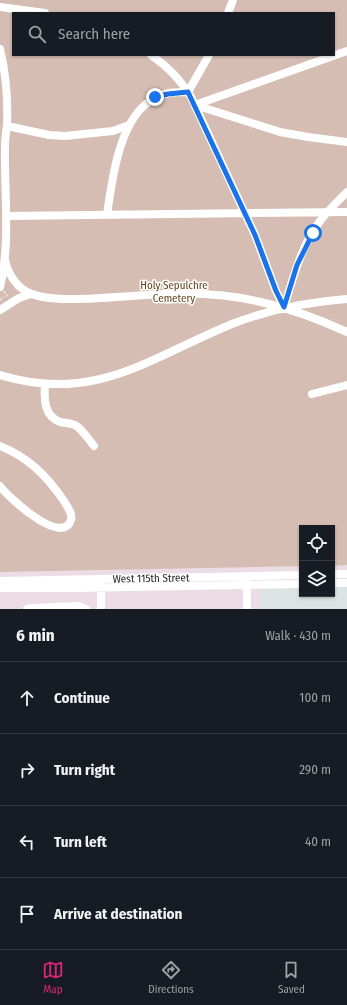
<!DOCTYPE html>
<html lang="en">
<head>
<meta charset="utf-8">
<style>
	:root { --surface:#171b24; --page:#242831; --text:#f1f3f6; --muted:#9ea1a6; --line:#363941; --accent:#db2777 }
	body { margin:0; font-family:"Fira Sans Condensed",sans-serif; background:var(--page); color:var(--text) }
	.controls { position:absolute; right:12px; bottom:12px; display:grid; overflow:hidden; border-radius:0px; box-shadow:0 1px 3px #0004 }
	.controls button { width:36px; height:36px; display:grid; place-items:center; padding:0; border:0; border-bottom:1px solid var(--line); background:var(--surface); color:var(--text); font:20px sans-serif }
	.stop { position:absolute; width:12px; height:12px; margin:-9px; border:3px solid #1a73e8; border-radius:50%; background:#fff }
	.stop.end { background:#1a73e8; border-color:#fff; box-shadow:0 1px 4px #0008 }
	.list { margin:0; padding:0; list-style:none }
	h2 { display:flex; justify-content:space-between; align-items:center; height:52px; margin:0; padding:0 16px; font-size:17px }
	h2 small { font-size:13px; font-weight:400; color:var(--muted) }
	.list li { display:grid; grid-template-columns:26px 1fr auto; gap:12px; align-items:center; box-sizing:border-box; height:72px; padding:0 16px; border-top:1px solid var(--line) }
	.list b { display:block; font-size:15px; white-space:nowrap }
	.list em { font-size:13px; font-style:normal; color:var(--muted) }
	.icon { flex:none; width:22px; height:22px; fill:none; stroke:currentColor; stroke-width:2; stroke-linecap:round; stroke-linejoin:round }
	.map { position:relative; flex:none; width:347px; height:609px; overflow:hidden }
	.search { position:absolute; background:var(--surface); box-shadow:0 1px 3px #0004; left:12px; right:12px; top:12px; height:44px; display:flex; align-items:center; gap:10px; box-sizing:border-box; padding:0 14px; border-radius:0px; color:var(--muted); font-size:15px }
	.sheet { height:340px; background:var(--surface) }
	nav { display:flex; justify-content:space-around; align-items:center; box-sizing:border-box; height:56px; border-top:1px solid var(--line); background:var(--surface); font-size:11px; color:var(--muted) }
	nav a { display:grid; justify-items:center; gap:2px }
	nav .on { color:var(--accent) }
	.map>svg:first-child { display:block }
</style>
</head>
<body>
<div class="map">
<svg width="347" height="609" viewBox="0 0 347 609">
	<rect width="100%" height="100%" fill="#ebdce6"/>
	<path fill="#dce3e4" d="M 332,587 L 347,587 L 347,609 L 260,609 L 260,589 L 302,588 L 302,594 L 332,594 Z"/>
	<path fill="#d5bdb3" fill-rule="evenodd" d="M 0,0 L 347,0 L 347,565 L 332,566 L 332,528 L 302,528 L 302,566 L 0,572 ZM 13,13 L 334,13 L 334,55 L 13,55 Z"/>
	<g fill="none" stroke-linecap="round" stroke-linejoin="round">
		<path stroke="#fff" stroke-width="1" stroke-dasharray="3 2" stroke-linecap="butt" d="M 4,291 L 6,295 L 8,296
			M 0,300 L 5,296"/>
		<path stroke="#fff" stroke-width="8" d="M 0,7 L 45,13
			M 228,13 L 233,0
			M 0,49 C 6,74 8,100 7,125 C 6,132 5,139 5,147 C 4,194 11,241 0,287
			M 151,55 C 169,68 179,78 191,97 L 255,235 L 276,291 L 284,307 C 293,279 300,249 318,224 C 326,212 337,202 347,192
			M 195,105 L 347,51
			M 195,105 L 280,132 L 308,137 L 347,142
			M 7,126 L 49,135 L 65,136 L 113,131 L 129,125
			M 107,215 C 112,180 119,116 155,98 C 165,92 177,92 188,92 L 209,55
			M 7,216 L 347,212
			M 5,260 C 8,274 17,289 32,294 C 41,298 52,298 62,299 C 97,300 132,295 168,294 C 233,291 288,305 347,332
			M 0,310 L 19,298 L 31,294
			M 0,375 C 95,404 149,358 232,324 C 270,309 306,302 347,299
			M 45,384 C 44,399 44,416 60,422 C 65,423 70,423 75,425 C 83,430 88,439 94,446
			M 312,394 L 347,385
			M 0,446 C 29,458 46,475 64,501 C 67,507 73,513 71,520 C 62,547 8,497 0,486
			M 332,574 L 347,574
			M 247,580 L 247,609
			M 0,581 L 302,575
			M 332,583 L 347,583
			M 101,584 L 101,609
			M 0,588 L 75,588 L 302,584
			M 27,609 L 32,608 L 79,606 L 86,609"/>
	</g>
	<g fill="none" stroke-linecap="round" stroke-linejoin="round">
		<path stroke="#1a73e8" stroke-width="5" d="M 155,97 L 168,94 L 188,92 L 255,235 L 276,291 L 284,307 L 297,265 L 313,233"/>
	</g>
	<g text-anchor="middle" stroke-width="3" stroke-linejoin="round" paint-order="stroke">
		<g font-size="11" fill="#64461c" stroke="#fff">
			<text x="174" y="289">Holy Sepulchre<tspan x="174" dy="13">Cemetery</tspan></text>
		</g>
		<g font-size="11" fill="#292929" stroke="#fff">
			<text transform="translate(151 578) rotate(-1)" y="4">West 115th Street</text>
		</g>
	</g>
</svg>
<div class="controls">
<button><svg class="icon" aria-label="locate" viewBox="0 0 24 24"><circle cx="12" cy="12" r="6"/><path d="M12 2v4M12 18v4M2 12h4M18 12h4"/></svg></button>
<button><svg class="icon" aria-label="layers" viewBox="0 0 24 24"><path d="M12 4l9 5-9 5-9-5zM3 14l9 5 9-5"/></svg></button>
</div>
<div class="stop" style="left:313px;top:233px"></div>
<div class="stop end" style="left:155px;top:97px"></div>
<div class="search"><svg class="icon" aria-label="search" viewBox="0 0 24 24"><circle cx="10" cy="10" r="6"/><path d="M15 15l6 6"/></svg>Search here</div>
</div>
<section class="sheet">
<h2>6 min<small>Walk · 430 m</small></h2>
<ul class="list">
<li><svg class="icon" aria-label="ahead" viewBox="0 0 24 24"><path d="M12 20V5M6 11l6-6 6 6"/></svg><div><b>Continue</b></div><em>100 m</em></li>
<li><svg class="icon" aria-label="right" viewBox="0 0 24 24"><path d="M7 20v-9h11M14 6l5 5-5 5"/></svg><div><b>Turn right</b></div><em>290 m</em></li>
<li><svg class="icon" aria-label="left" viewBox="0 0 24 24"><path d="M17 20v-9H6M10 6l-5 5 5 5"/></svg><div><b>Turn left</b></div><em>40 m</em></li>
<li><svg class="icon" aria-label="arrive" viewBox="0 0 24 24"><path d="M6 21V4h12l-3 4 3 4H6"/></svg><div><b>Arrive at destination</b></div></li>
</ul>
</section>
<nav>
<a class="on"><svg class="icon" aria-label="map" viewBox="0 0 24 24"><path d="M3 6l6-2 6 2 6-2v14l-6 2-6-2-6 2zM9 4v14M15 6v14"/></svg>Map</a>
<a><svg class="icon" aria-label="directions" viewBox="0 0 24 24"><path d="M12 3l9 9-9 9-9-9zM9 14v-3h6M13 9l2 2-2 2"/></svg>Directions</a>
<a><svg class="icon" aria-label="saved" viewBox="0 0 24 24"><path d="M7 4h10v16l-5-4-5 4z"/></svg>Saved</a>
</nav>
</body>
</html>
